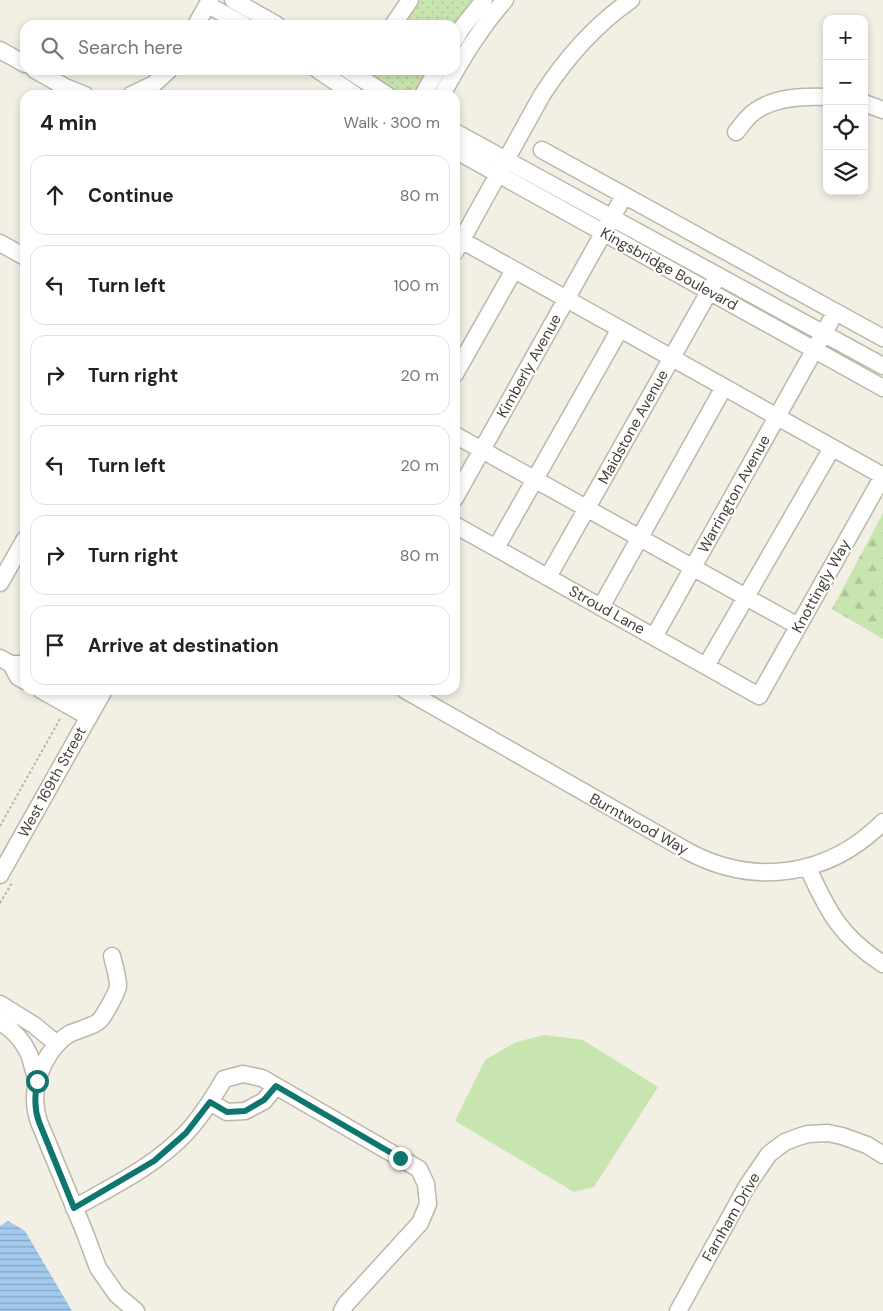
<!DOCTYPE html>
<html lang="en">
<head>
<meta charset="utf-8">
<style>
	:root { --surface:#fff; --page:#f2f2f2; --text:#222; --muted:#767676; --line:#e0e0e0 }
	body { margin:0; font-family:"DM Sans",sans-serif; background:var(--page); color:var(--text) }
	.controls { position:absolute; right:15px; top:15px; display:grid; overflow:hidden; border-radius:10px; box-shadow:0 2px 8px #0003 }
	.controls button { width:45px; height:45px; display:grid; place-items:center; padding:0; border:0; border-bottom:1px solid var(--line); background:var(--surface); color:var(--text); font:25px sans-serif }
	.stop { position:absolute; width:15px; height:15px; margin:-11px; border:4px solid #0f766e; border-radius:50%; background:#fff }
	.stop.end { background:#0f766e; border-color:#fff; box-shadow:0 1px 5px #0008 }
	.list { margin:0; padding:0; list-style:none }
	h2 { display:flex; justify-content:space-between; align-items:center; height:65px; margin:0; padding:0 20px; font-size:21px }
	h2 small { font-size:16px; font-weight:400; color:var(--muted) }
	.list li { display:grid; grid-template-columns:32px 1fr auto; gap:15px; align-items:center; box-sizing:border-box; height:80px; margin:0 10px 10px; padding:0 10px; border:1px solid var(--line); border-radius:15px }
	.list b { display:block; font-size:19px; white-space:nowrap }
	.list em { font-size:16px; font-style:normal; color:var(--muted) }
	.icon { flex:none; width:28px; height:28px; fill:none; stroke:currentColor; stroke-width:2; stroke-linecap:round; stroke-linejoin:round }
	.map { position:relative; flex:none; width:883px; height:1311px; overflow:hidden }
	.search { position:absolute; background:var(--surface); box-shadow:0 2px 8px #0003; left:20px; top:20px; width:440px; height:55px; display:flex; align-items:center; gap:12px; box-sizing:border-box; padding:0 18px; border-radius:15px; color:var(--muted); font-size:19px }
	.panel { position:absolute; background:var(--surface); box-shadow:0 2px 8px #0003; left:20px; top:90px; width:440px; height:605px; border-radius:15px }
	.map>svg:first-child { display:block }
</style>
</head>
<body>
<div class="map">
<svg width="883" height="1311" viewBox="0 0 883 1311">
	<defs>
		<pattern id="grass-dots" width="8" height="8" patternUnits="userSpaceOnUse" patternTransform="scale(1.25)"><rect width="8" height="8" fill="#c9e5af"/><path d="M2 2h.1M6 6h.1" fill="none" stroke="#aec697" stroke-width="1.8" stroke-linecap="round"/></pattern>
		<pattern id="forest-firs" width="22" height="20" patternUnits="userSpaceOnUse" patternTransform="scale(1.25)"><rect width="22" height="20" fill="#c9e5af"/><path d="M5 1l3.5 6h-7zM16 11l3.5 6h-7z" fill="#aec697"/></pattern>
		<pattern id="water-rules" width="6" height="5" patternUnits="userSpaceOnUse" patternTransform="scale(1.25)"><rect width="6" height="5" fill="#a2caed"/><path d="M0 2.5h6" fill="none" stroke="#86a5c1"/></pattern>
	</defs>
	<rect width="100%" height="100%" fill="#f2efe5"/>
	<path fill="url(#grass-dots)" d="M 419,0 L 485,0 L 455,25 L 400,25 Z
		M 372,70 L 432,70 L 418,95 L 358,95 Z"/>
	<path fill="url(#forest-firs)" d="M 883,513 L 883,639 L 832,609 Z"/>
	<path fill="#c9e5af" d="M 545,1035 L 583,1040 L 658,1087 L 594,1187 L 574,1192 L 455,1121 L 485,1060 L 516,1042 Z"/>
	<path fill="url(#water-rules)" d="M 8,1221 L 25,1231 L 72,1311 L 0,1311 L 0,1226 Z"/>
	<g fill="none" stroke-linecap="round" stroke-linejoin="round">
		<defs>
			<path id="minor" d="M 233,0 L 277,25
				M 208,5 L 244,25
				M 196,25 L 210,0
				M 393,25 L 410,0
				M 455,40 L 461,29 L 484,0
				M 0,50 L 25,64
				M 35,70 L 65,87 L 85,95
				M 318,70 L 355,95
				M 348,70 L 387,95
				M 131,95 L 154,84 L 169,70
				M 423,95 L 437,70
				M 442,95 C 460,61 479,29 505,0
				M 864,103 L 883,110
				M 455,132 L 883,366
				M 736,132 C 742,125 747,117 754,112 C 774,97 803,96 827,97
				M 455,150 L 883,388
				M 542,150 L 883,338
				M 461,240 L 883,476
				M 0,243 L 25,257
				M 455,252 L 542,95 C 566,58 595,25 631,0
				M 455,374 L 514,270
				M 455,435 L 798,626
				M 455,498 L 624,196
				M 455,525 L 759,696 L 883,476
				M 496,548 L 620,329
				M 548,577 L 714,283
				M 0,583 L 25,539
				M 601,607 L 724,387
				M 654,637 L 835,313
				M 0,658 L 11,664 L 25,664
				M 11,664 L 18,677 L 25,681
				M 706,666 L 832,448
				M 41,690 L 89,717
				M 71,690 L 96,704
				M 405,690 L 689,852 C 756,887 829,876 883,822
				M 808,868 C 828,912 841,937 883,964
				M 0,875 L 104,690
				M 112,956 C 114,965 118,976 118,986 C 118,991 104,1016 100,1020 C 95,1026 77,1030 69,1034 C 61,1039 55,1046 50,1053 C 36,1074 31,1098 39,1122 L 85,1233 L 98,1268 L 117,1295 L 136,1311
				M 0,1004 L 34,1025 L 57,1044
				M 0,1022 C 12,1029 23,1041 29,1054 C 32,1063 34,1073 37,1081
				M 210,1102 L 227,1112 L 245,1111 L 264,1101 L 276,1086
				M 74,1208 C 113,1186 155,1166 186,1133 C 201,1117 213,1098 224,1079 L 243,1074 L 262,1078 L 419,1169 L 426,1184 L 428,1204 L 420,1223 L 346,1304 L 342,1311
				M 678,1311 L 747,1186 L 769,1154 L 785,1142 L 798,1137 L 808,1134 L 828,1133 L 842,1136 L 867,1145 L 883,1155"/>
		</defs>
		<use href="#minor" stroke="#bdb7a8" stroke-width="19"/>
		<path stroke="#beb39a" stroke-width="2" stroke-dasharray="2.5 2.5" stroke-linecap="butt" d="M 400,93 L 401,92 L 411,88
			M 0,826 L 61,717
			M 0,903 L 12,883"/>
		<use href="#minor" stroke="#fff" stroke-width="16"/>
	</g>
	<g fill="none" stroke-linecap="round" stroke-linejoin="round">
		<path stroke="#0f766e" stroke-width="6" d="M 37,1081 C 35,1096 34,1108 39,1122 L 74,1208 L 154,1161 L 186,1133 L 210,1102 L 227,1112 L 245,1111 L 264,1100 L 276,1086 L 400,1158"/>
	</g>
	<g text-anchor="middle" stroke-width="4" stroke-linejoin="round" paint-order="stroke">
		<g font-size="15" fill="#443f35" stroke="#fff">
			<text transform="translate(669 269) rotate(29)" y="5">Kingsbridge Boulevard</text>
			<text transform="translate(529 366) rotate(-61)" y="5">Kimberly Avenue</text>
			<text transform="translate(633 427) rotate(-61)" y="5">Maidstone Avenue</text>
			<text transform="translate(734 494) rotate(-61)" y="5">Warrington Avenue</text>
			<text transform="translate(821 586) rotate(-61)" y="5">Knottingly Way</text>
			<text transform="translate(607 610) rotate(29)" y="5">Stroud Lane</text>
			<text transform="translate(52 782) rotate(-61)" y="5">West 169th Street</text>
			<text transform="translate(639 824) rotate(29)" y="5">Burntwood Way</text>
			<text transform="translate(731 1217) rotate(-60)" y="5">Farnham Drive</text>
		</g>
	</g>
</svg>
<div class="controls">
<button>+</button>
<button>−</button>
<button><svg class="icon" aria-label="locate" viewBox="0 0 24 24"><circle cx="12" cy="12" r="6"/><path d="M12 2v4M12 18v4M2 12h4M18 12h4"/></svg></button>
<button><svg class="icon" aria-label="layers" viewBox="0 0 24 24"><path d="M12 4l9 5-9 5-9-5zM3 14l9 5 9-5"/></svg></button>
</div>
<div class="stop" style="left:37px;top:1081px"></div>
<div class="stop end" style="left:400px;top:1158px"></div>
<div class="search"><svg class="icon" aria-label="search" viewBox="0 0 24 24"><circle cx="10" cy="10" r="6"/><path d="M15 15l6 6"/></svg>Search here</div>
<section class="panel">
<h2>4 min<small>Walk · 300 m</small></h2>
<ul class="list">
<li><svg class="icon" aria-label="ahead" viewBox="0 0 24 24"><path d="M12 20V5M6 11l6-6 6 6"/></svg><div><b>Continue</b></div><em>80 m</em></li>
<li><svg class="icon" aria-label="left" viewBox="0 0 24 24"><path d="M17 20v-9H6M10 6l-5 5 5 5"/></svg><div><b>Turn left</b></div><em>100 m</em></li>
<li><svg class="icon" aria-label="right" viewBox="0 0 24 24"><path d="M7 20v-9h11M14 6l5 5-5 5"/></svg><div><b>Turn right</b></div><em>20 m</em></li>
<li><svg class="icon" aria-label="left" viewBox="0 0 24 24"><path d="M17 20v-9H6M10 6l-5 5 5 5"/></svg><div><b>Turn left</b></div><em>20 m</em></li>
<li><svg class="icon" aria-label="right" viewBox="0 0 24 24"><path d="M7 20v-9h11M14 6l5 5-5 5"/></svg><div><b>Turn right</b></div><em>80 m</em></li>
<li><svg class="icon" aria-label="arrive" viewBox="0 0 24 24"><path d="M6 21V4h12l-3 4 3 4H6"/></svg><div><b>Arrive at destination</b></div></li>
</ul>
</section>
</div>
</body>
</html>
